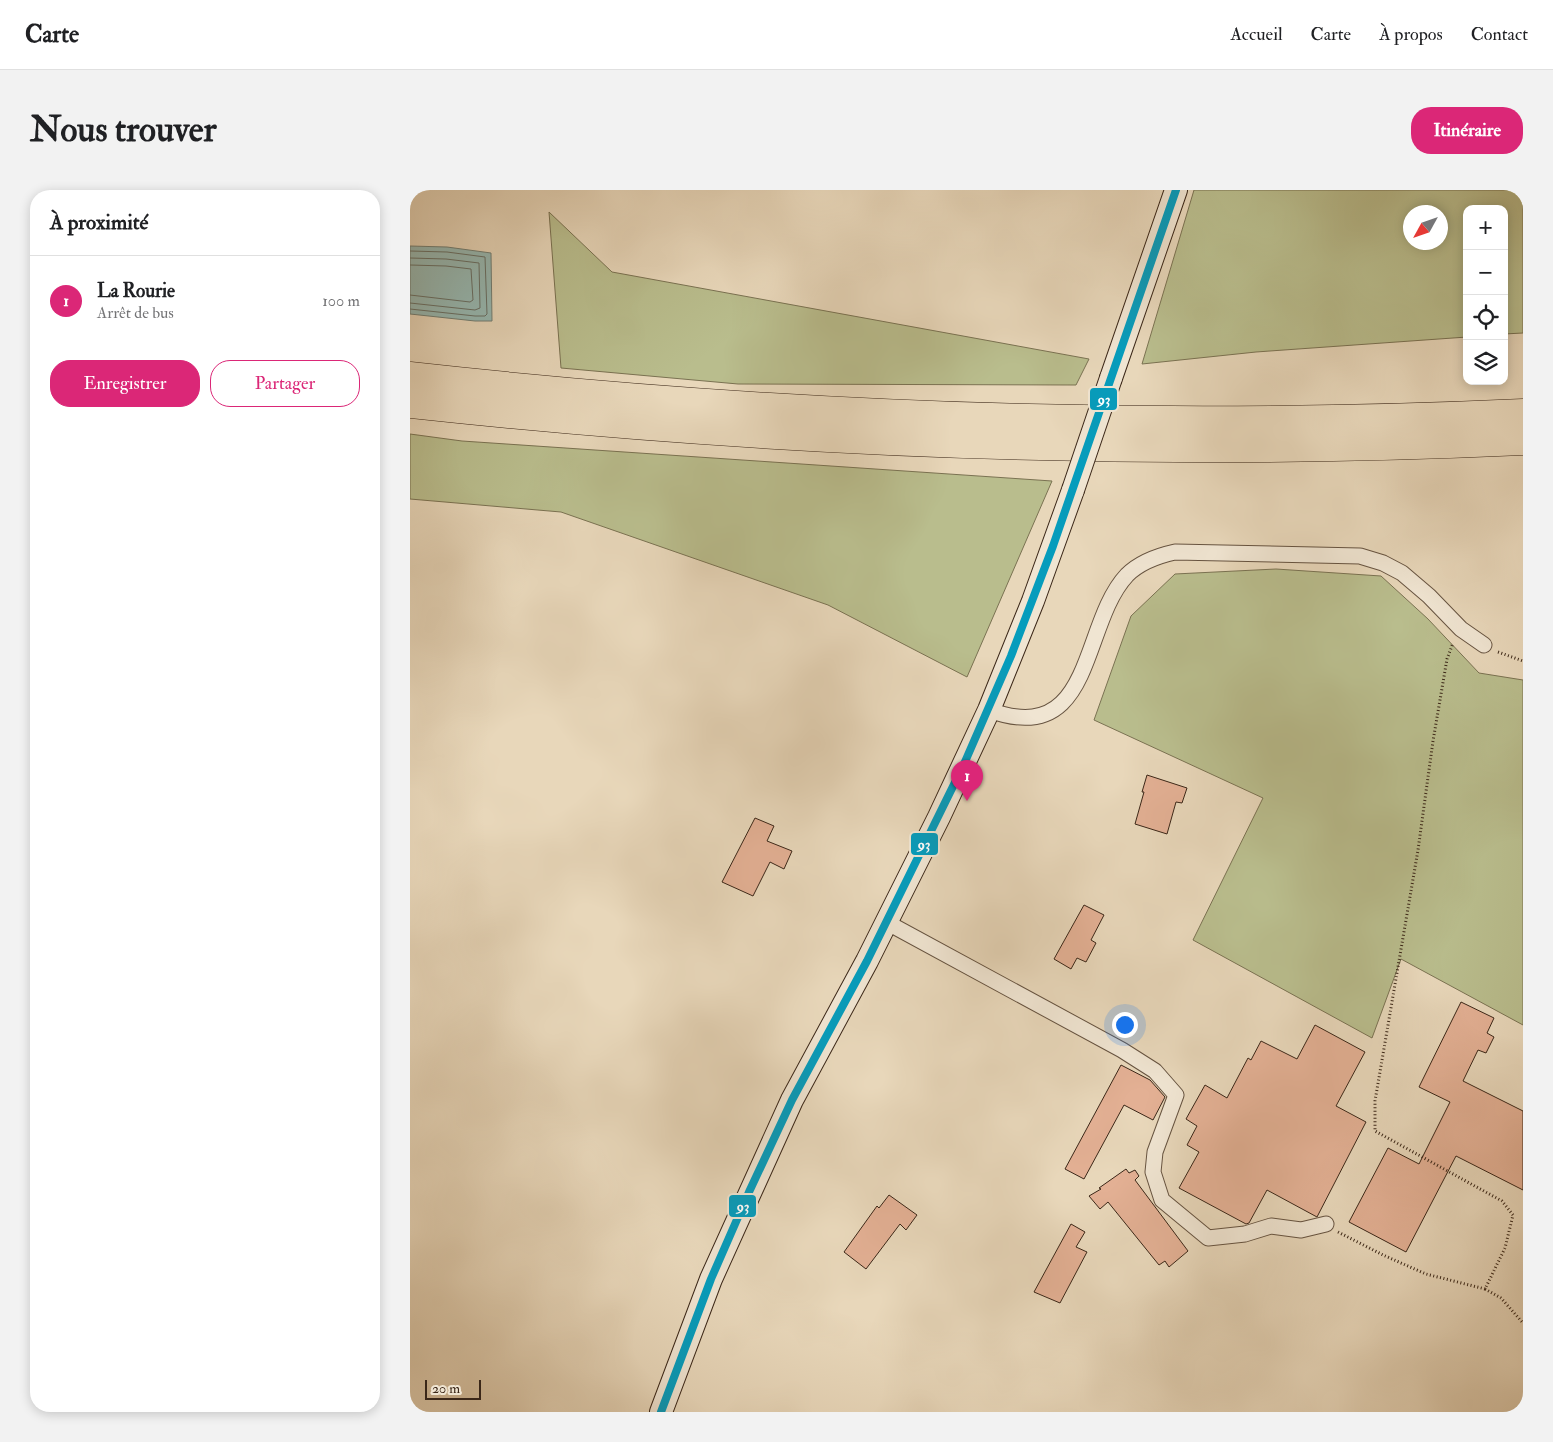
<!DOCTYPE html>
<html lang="fr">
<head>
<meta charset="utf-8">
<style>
	:root { --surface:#fff; --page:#f2f2f2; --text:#202124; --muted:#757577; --line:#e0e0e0; --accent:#db2777 }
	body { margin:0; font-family:"IM FELL Double Pica",serif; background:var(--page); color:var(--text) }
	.controls { position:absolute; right:15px; top:15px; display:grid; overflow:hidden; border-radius:10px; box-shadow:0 2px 12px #0003 }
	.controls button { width:45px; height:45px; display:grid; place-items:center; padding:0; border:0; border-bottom:1px solid var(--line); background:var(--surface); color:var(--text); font:25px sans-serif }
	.compass { position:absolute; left:993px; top:15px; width:45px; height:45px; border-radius:50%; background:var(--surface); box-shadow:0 2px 12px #0003; rotate:230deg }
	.scale { position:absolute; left:15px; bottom:12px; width:56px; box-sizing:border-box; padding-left:5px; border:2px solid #3b2718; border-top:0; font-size:14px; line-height:18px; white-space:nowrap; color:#3b2718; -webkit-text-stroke:4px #f0e5d2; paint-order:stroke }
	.you { position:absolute; left:714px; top:834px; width:18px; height:18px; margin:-12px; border:4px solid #fff; border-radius:50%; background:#1a73e8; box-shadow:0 0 0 8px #1a73e833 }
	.badge { display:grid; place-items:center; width:32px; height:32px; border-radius:50%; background:var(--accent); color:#fff; font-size:16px; font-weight:700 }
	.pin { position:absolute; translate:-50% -41px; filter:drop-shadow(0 1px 2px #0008) }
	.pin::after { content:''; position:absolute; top:26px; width:18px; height:15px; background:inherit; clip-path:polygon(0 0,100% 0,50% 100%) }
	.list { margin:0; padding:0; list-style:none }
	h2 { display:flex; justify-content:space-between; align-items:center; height:65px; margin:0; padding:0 20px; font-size:21px }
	h2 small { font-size:16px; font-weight:400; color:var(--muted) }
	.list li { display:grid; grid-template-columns:32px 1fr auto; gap:15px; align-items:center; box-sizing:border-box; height:90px; padding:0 20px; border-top:1px solid var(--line) }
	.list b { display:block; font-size:19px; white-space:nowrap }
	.list p { margin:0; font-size:16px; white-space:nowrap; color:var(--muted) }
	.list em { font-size:16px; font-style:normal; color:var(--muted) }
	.actions { display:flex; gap:10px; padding:15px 20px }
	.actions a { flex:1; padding:11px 0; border:1px solid var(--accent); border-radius:20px; text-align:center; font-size:18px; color:var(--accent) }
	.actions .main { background:var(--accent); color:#fff }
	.icon { flex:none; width:28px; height:28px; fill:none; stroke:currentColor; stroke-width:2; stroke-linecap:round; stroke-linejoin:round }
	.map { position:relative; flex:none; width:1113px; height:1222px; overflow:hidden; border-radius:20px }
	header { display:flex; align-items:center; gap:30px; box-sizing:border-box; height:70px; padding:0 25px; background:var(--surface); border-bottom:1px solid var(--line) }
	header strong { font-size:24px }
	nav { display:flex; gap:28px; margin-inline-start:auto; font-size:18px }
	.intro { display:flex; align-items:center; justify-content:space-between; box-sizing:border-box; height:120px; padding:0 30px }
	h1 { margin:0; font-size:35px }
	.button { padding:12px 22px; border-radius:20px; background:var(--accent); color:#fff; font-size:18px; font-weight:700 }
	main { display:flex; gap:30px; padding:0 30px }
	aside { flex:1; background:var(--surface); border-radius:20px; box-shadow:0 2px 12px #0003 }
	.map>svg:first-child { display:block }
</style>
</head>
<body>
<header>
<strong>Carte</strong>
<nav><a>Accueil</a><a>Carte</a><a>À propos</a><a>Contact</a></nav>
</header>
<div class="intro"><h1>Nous trouver</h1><a class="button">Itinéraire</a></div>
<main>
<aside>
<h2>À proximité<small></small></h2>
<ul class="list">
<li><span class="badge">1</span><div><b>La Rourie</b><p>Arrêt de bus</p></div><em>100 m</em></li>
</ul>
<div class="actions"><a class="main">Enregistrer</a><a>Partager</a></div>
</aside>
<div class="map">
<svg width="1113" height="1222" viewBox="0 0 1113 1222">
	<rect width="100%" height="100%" fill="#e8d7ba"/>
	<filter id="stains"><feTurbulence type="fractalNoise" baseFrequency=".004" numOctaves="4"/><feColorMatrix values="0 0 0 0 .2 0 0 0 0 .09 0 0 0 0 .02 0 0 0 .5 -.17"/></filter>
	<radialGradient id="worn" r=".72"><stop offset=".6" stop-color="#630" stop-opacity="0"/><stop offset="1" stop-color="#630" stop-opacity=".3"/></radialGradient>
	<path fill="#b9bd8d" stroke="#7a7252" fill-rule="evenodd" d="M 784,0 L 1113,0 L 1113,143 L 1094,144 L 1094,19 L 1057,19 L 1057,147 L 846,162 L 732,174 ZM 1030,22 L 1030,52 L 1001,52 L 1001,22 Z
		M 139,22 L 202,82 L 679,169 L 666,195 L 328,194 L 151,178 Z
		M 0,244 L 52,251 L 642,291 L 557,487 L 418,415 L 151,322 L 0,309 Z
		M 866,379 L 971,386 L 1018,429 L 1069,483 L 1113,490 L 1113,835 L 991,769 L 962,848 L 783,750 L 853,608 L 684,530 L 721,426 L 765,384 Z"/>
	<path fill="#97b9b3" stroke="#727f75" d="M 0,56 L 37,57 L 81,63 L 82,131 L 65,131 L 0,124 Z"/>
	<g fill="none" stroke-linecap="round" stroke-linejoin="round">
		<path stroke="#697066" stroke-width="1" d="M 0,61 L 37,62 L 75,67 L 77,124 L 75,126 L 65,126 L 0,119
			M 0,68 L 36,69 L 69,73 L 70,118 L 65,120 L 0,113
			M 0,75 L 36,76 L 61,79 L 63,110 L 60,112 L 0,105"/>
	</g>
	<path fill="#e3b094" stroke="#3b2718" d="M 737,585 L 777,598 L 772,613 L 766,612 L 757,644 L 725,634 L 734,602 L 732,602 Z
		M 345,628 L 364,636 L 357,651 L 382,661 L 374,679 L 360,672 L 343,706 L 312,692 Z
		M 674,715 L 694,725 L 681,750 L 686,753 L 676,772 L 667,768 L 661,779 L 644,769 Z
		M 1051,812 L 1084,828 L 1077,843 L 1084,847 L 1076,863 L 1068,860 L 1053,891 L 1113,921 L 1113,1000 L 1046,966 L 996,1062 L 939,1032 L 978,958 L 1009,974 L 1040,912 L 1009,897 Z
		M 905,835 L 955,862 L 926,916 L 956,932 L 907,1027 L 857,1000 L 839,1033 L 836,1034 L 769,998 L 789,962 L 777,955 L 787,936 L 776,929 L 795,895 L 817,908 L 838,868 L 841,870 L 851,851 L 887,869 Z
		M 711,875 L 740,890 L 755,907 L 743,930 L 714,915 L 674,989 L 655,979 Z
		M 716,979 L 719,983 L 725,980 L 729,986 L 725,990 L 778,1061 L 759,1077 L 755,1071 L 749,1075 L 698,1012 L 690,1019 L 679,1006 L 691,999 L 689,998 Z
		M 479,1005 L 507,1025 L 496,1040 L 490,1034 L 456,1079 L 434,1062 L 467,1016 L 469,1018 Z
		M 661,1034 L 675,1042 L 666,1057 L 677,1062 L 650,1113 L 624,1102 Z"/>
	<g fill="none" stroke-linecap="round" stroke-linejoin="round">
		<defs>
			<path id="minor" d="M 579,520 C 685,559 670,435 717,385 C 730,372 747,366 765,362 L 950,366 L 973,373 L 992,383 L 1019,406 L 1051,439 L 1074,455
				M 476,732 L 712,860 L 745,881 L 766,905 L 745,962 L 743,982 L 752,1010 L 798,1048 L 835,1044 L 861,1036 L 891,1040 L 916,1034"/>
			<path id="secondary" d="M 701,188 L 766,0
				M 251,1222 L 301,1089 L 382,910 L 457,771 L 529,627 L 579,520 L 623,411 L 663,300"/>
			<path id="motorway" d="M 0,186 C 369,227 742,240 1113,223
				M 0,214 C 368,254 743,268 1113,251"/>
		</defs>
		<use href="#minor" stroke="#665340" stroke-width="17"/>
		<use href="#secondary" stroke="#3b2718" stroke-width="24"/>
		<use href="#motorway" stroke="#3b2718" stroke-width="29"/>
		<path stroke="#3b2718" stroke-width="3" stroke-dasharray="1 2.5" stroke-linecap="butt" d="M 1088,462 L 1113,471
			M 928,1042 L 973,1065 L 1016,1084 L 1075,1099 L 1095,1058 L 1103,1025 L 1092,1011 L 965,941 L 965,911 L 1008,660 L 1023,551 L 1037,469 L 1043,453
			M 1075,1099 L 1091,1108 L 1113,1133"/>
		<use href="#minor" stroke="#f0e5d2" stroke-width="15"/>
		<use href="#secondary" stroke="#f0e5d2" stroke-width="22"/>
		<use href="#motorway" stroke="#e8d7ba" stroke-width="28"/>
		<defs>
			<path id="secondary-bridge" d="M 663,300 L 701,188"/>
		</defs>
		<use href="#secondary-bridge" stroke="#3b2718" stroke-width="24" stroke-linecap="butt"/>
		<use href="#secondary-bridge" stroke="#f0e5d2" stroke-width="22"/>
		<defs>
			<path id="bus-1" d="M 251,1222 L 301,1089 L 339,1002 L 382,910 L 457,771 L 554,574 L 601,466 L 643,356 L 766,0"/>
		</defs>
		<use href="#bus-1" stroke="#f0e5d2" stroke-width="11"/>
		<use href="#bus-1" stroke="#069cbc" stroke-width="8"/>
	</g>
	<g stroke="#f0e5d2" stroke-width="2">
		<rect x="679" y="197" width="29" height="24" rx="5" fill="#069cbc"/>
		<rect x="500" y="642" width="29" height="24" rx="5" fill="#069cbc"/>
		<rect x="318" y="1004" width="29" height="24" rx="5" fill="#069cbc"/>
	</g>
	<g font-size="14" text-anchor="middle" font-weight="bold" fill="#fff">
		<text x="694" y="214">93</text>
		<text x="514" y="659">93</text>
		<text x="333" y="1021">93</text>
	</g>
	<rect width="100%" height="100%" filter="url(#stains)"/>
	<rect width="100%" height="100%" fill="url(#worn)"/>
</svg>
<div class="controls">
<button>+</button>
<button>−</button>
<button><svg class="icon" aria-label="locate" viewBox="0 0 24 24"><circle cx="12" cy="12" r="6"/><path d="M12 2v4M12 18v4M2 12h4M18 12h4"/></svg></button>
<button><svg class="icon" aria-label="layers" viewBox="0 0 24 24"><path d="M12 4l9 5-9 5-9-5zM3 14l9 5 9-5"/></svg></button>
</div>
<svg class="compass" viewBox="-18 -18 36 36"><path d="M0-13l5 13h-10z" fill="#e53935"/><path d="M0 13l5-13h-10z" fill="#757577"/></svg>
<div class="scale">20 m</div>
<div class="you"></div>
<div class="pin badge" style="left:557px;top:611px">1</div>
</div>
</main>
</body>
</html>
